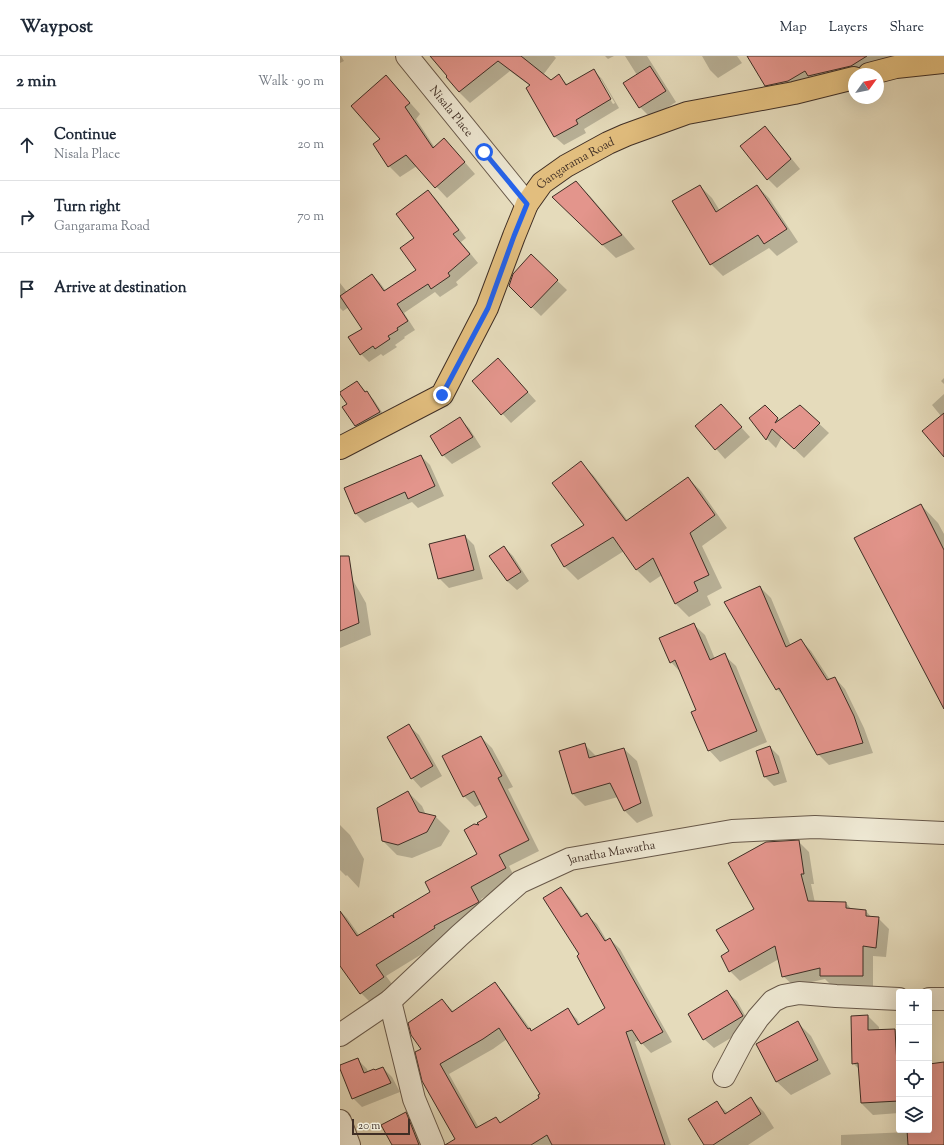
<!DOCTYPE html>
<html lang="en">
<head>
<meta charset="utf-8">
<style>
	:root { --surface:#fff; --page:#f2f2f3; --text:#1f2937; --muted:#747a83; --line:#e0e1e3 }
	body { margin:0; font-family:"Sorts Mill Goudy",serif; background:var(--page); color:var(--text) }
	.controls { position:absolute; right:12px; bottom:12px; display:grid; overflow:hidden; border-radius:4px; box-shadow:0 4px 16px #0002 }
	.controls button { width:36px; height:36px; display:grid; place-items:center; padding:0; border:0; border-bottom:1px solid var(--line); background:var(--surface); color:var(--text); font:20px sans-serif }
	.compass { position:absolute; left:508px; top:12px; width:36px; height:36px; border-radius:50%; background:var(--surface); box-shadow:0 4px 16px #0002; rotate:57deg }
	.scale { position:absolute; left:12px; bottom:10px; width:58px; box-sizing:border-box; padding-left:4px; border:2px solid #3f2e25; border-top:0; font-size:11px; line-height:14px; white-space:nowrap; color:#3f2e25; -webkit-text-stroke:3px #eee8d3; paint-order:stroke }
	.stop { position:absolute; width:12px; height:12px; margin:-9px; border:3px solid #2563eb; border-radius:50%; background:#fff }
	.stop.end { background:#2563eb; border-color:#fff; box-shadow:0 1px 4px #0008 }
	.list { margin:0; padding:0; list-style:none }
	h2 { display:flex; justify-content:space-between; align-items:center; height:52px; margin:0; padding:0 16px; font-size:17px }
	h2 small { font-size:13px; font-weight:400; color:var(--muted) }
	.list li { display:grid; grid-template-columns:26px 1fr auto; gap:12px; align-items:center; box-sizing:border-box; height:72px; padding:0 16px; border-top:1px solid var(--line) }
	.list b { display:block; font-size:15px; white-space:nowrap }
	.list p { margin:0; font-size:13px; white-space:nowrap; color:var(--muted) }
	.list em { font-size:13px; font-style:normal; color:var(--muted) }
	.icon { flex:none; width:22px; height:22px; fill:none; stroke:currentColor; stroke-width:2; stroke-linecap:round; stroke-linejoin:round }
	.map { position:relative; flex:none; width:604px; height:1089px; overflow:hidden }
	header { display:flex; align-items:center; gap:24px; box-sizing:border-box; height:56px; padding:0 20px; background:var(--surface); border-bottom:1px solid var(--line) }
	header strong { font-size:19px }
	nav { display:flex; gap:22px; margin-inline-start:auto; font-size:14px }
	main { display:flex }
	aside { flex:1; background:var(--surface) }
	.map>svg:first-child { display:block }
</style>
</head>
<body>
<header>
<strong>Waypost</strong>
<nav><a>Map</a><a>Layers</a><a>Share</a></nav>
</header>
<main>
<aside>
<h2>2 min<small>Walk · 90 m</small></h2>
<ul class="list">
<li><svg class="icon" aria-label="ahead" viewBox="0 0 24 24"><path d="M12 20V5M6 11l6-6 6 6"/></svg><div><b>Continue</b><p>Nisala Place</p></div><em>20 m</em></li>
<li><svg class="icon" aria-label="right" viewBox="0 0 24 24"><path d="M7 20v-9h11M14 6l5 5-5 5"/></svg><div><b>Turn right</b><p>Gangarama Road</p></div><em>70 m</em></li>
<li><svg class="icon" aria-label="arrive" viewBox="0 0 24 24"><path d="M6 21V4h12l-3 4 3 4H6"/></svg><div><b>Arrive at destination</b></div></li>
</ul>
</aside>
<div class="map">
<svg width="604" height="1089" viewBox="0 0 604 1089">
	<rect width="100%" height="100%" fill="#e5dbbb"/>
	<filter id="stains"><feTurbulence type="fractalNoise" baseFrequency=".005" numOctaves="4"/><feColorMatrix values="0 0 0 0 .2 0 0 0 0 .09 0 0 0 0 .02 0 0 0 .5 -.17"/></filter>
	<radialGradient id="worn" r=".72"><stop offset=".6" stop-color="#630" stop-opacity="0"/><stop offset="1" stop-color="#630" stop-opacity=".3"/></radialGradient>
	<path fill="#0003" fill-rule="evenodd" d="M 0,0 L 1,0 L 4,5 L 0,7 Z
		M 91,0 L 214,0 L 216,2 L 193,32 L 170,15 L 130,47 L 119,36 L 109,20 Z
		M 265,0 L 274,0 L 268,3 Z
		M 285,0 L 307,0 L 336,46 L 311,62 L 300,51 L 297,19 Z
		M 362,0 L 397,0 L 402,7 L 378,22 L 370,14 Z
		M 408,0 L 566,0 L 435,38 L 426,29 Z
		M 253,14 L 262,23 L 279,52 L 244,73 L 246,77 L 224,89 L 215,81 L 191,39 L 219,20 L 228,29 ZM 258,23 L 261,23 L 275,47 L 273,48 Z
		M 46,21 L 57,32 L 80,58 L 76,63 L 95,92 L 115,95 L 135,118 L 107,142 L 77,110 L 60,121 L 49,110 Z
		M 424,72 L 434,81 L 460,113 L 437,132 L 428,123 Z
		M 236,127 L 250,140 L 295,193 L 276,202 L 227,155 Z
		M 360,130 L 372,142 L 380,155 L 417,130 L 429,142 L 458,186 L 437,200 L 429,192 L 383,220 L 371,208 Z
		M 88,135 L 96,143 L 126,182 L 121,186 L 138,207 L 116,226 L 118,229 L 100,241 L 95,236 L 64,257 L 75,274 L 64,281 L 65,282 L 55,289 L 57,291 L 43,300 L 41,298 L 29,306 L 21,298 L 23,273 L 9,251 L 3,255 L 0,252 L 0,227 L 7,236 L 32,219 L 40,227 L 46,235 L 77,214 L 76,182 Z
		M 191,200 L 227,234 L 201,260 L 170,230 Z
		M 158,303 L 196,345 L 171,367 L 133,325 Z
		M 604,322 L 604,328 L 601,325 Z
		M 17,326 L 34,344 L 47,364 L 23,378 L 15,370 L 8,348 Z
		M 604,338 L 604,399 L 601,360 L 592,349 Z
		M 381,349 L 410,381 L 385,403 L 357,371 Z
		M 425,350 L 440,365 L 460,350 L 489,377 L 464,402 L 442,381 L 436,392 L 427,383 L 410,362 Z
		M 120,363 L 129,372 L 141,391 L 112,408 L 103,399 Z
		M 81,400 L 90,409 L 104,440 L 78,452 L 72,446 L 25,467 L 16,458 L 5,433 Z
		M 241,407 L 254,420 L 288,465 L 348,422 L 361,435 L 387,472 L 362,490 L 382,532 L 367,540 L 371,549 L 349,561 L 336,548 L 322,519 L 310,527 L 297,514 L 284,495 L 238,524 L 225,511 L 212,490 L 245,469 Z
		M 581,449 L 598,467 L 604,478 L 604,651 Z
		M 125,480 L 134,489 L 143,523 L 109,532 L 99,522 Z
		M 164,491 L 173,500 L 189,525 L 177,534 L 167,525 Z
		M 0,502 L 26,547 L 31,579 L 0,592 Z
		M 420,531 L 431,542 L 451,590 L 461,584 L 471,595 L 490,624 L 495,622 L 505,633 L 524,672 L 533,697 L 489,709 L 478,698 L 447,643 L 437,633 Z
		M 353,568 L 365,579 L 375,603 L 384,599 L 396,610 L 427,686 L 380,706 L 369,694 L 358,654 L 342,618 L 331,606 Z
		M 69,670 L 79,679 L 102,720 L 81,732 L 72,722 Z
		M 141,681 L 152,692 L 173,731 L 168,733 L 199,795 L 169,810 L 176,824 L 141,843 L 149,857 L 46,920 L 55,932 L 32,948 L 21,937 L 0,908 L 0,855 L 7,862 L 19,879 L 55,863 L 91,836 L 138,799 L 141,771 L 148,762 L 141,748 L 135,751 L 124,740 Z
		M 245,689 L 257,701 L 284,693 L 297,705 L 313,760 L 297,767 L 285,755 L 278,741 L 245,750 L 233,738 L 220,696 Z
		M 430,691 L 439,700 L 447,726 L 434,730 L 425,721 L 417,695 Z
		M 68,736 L 82,750 L 86,759 L 96,761 L 110,775 L 101,790 L 72,802 L 57,799 L 43,785 Z
		M 0,769 L 10,779 L 24,803 L 19,832 L 7,819 L 6,820 L 0,814 Z
		M 458,785 L 469,796 L 474,828 L 471,828 L 475,847 L 506,847 L 512,854 L 526,855 L 532,862 L 538,862 L 549,873 L 546,901 L 533,900 L 533,930 L 492,930 L 485,923 L 454,930 L 443,920 L 439,903 L 400,925 L 390,915 L 390,896 L 415,853 Z
		M 221,832 L 230,842 L 243,861 L 247,859 L 257,868 L 267,885 L 270,883 L 280,893 L 332,986 L 311,997 L 299,984 L 295,986 L 331,1089 L 106,1089 L 106,1088 L 116,1084 L 83,994 L 102,944 L 114,956 L 155,927 L 164,937 L 192,975 L 227,953 L 237,963 L 240,969 L 266,953 L 241,899 ZM 167,983 L 201,1038 L 201,1042 L 161,1068 L 156,1062 L 139,1072 L 109,1018 L 153,993 Z
		M 387,936 L 397,945 L 411,970 L 374,992 L 364,983 Z
		M 528,960 L 539,971 L 539,975 L 555,974 L 559,979 L 559,1057 L 533,1059 L 522,1048 L 520,1014 L 513,1007 Z
		M 457,966 L 471,980 L 491,1018 L 451,1039 L 437,1026 L 417,988 Z
		M 17,1003 L 27,1013 L 28,1016 L 36,1015 L 43,1012 L 52,1021 L 60,1036 L 22,1051 L 13,1042 Z
		M 604,1007 L 604,1089 L 501,1089 L 501,1079 L 568,1076 L 568,1074 L 589,1074 L 589,1009 Z
		M 411,1043 L 424,1056 L 434,1072 L 408,1089 L 365,1089 L 376,1046 L 388,1057 Z
		M 66,1057 L 75,1067 L 84,1089 L 53,1089 Z"/>
	<path fill="#e3958c" stroke="#3f2e25" fill-rule="evenodd" d="M 90,0 L 181,0 L 211,24 L 219,18 L 226,29 L 254,13 L 271,43 L 236,64 L 238,68 L 214,81 L 186,32 L 190,29 L 158,5 L 119,36 L 106,21 L 107,20 Z
		M 407,0 L 527,0 L 511,10 L 468,20 L 465,15 L 448,25 L 425,30 Z
		M 310,10 L 326,35 L 299,52 L 283,27 Z
		M 46,19 L 70,47 L 65,51 L 93,92 L 104,82 L 125,106 L 95,132 L 66,99 L 48,111 L 33,88 L 40,83 L 11,50 Z
		M 425,70 L 451,103 L 427,124 L 400,90 Z
		M 236,125 L 282,179 L 262,189 L 212,141 Z
		M 360,129 L 376,156 L 417,129 L 447,173 L 424,188 L 418,179 L 370,209 L 332,145 Z
		M 88,134 L 119,174 L 113,178 L 130,198 L 108,217 L 110,220 L 91,233 L 88,228 L 57,248 L 68,265 L 57,272 L 58,274 L 48,280 L 50,283 L 35,293 L 33,290 L 20,299 L 8,281 L 22,273 L 0,240 L 32,218 L 44,235 L 76,214 L 60,192 L 74,182 L 56,158 Z
		M 191,198 L 218,224 L 191,252 L 169,230 L 173,218 Z
		M 158,302 L 188,336 L 161,359 L 132,325 Z
		M 17,325 L 25,336 L 27,335 L 40,356 L 15,370 L 2,351 L 7,348 L 0,338 L 0,336 Z
		M 381,348 L 402,371 L 375,394 L 355,370 Z
		M 425,349 L 438,362 L 435,367 L 460,349 L 480,367 L 454,393 L 432,373 L 426,384 L 409,362 Z
		M 604,357 L 604,401 L 582,375 Z
		M 120,361 L 133,381 L 102,400 L 90,380 Z
		M 81,399 L 95,430 L 68,443 L 65,436 L 15,458 L 4,432 Z
		M 241,405 L 286,465 L 348,421 L 375,459 L 350,477 L 369,519 L 354,526 L 358,535 L 335,548 L 313,502 L 296,514 L 273,481 L 224,511 L 211,489 L 244,469 L 212,427 Z
		M 581,448 L 604,494 L 604,653 L 514,482 Z
		M 125,479 L 134,514 L 98,523 L 89,488 Z
		M 164,490 L 181,516 L 167,525 L 149,500 Z
		M 0,500 L 9,500 L 19,567 L 0,575 Z
		M 420,530 L 446,591 L 461,583 L 487,624 L 495,621 L 514,660 L 523,687 L 477,699 L 439,632 L 436,634 L 384,546 Z
		M 354,567 L 370,604 L 385,597 L 417,675 L 368,695 L 351,656 L 356,654 L 335,604 L 330,607 L 319,582 Z
		M 69,668 L 93,710 L 71,723 L 47,681 Z
		M 141,680 L 162,720 L 158,722 L 189,784 L 159,799 L 166,812 L 131,831 L 139,846 L 94,870 L 95,872 L 36,909 L 44,921 L 20,938 L 0,910 L 0,855 L 17,880 L 52,859 L 54,862 L 53,858 L 90,836 L 85,826 L 137,798 L 124,774 L 134,768 L 139,769 L 137,767 L 147,761 L 134,735 L 123,741 L 102,700 Z
		M 245,687 L 249,702 L 284,692 L 301,747 L 284,755 L 270,727 L 232,738 L 219,695 Z
		M 430,690 L 439,717 L 424,721 L 416,695 Z
		M 68,735 L 79,756 L 96,760 L 87,776 L 58,789 L 42,785 L 37,752 Z
		M 459,784 L 464,818 L 461,818 L 468,845 L 506,846 L 506,852 L 526,854 L 526,860 L 539,861 L 536,892 L 523,890 L 523,920 L 480,920 L 480,912 L 442,921 L 435,890 L 389,916 L 381,900 L 389,895 L 376,874 L 414,853 L 388,807 L 426,786 Z
		M 221,831 L 241,861 L 247,857 L 265,885 L 270,882 L 323,976 L 301,988 L 292,974 L 286,976 L 325,1089 L 212,1089 L 207,1079 L 191,1089 L 105,1089 L 115,1083 L 82,1025 L 75,996 L 81,993 L 71,979 L 68,967 L 102,943 L 112,956 L 155,926 L 188,973 L 190,972 L 191,975 L 228,952 L 238,969 L 265,952 L 237,900 L 239,898 L 203,842 ZM 159,972 L 200,1038 L 198,1039 L 199,1042 L 160,1067 L 156,1061 L 136,1072 L 100,1008 L 143,983 Z
		M 387,934 L 403,960 L 363,984 L 348,958 Z
		M 528,959 L 528,974 L 555,973 L 559,1045 L 521,1047 L 518,1007 L 512,1008 L 511,960 Z
		M 458,965 L 478,1004 L 436,1026 L 416,988 Z
		M 18,1002 L 24,1017 L 34,1013 L 35,1014 L 43,1011 L 51,1027 L 12,1043 L 0,1013 L 0,1009 Z
		M 604,1006 L 604,1089 L 568,1089 L 567,1074 L 589,1074 L 589,1008 Z
		M 411,1041 L 421,1058 L 373,1089 L 364,1089 L 348,1063 L 377,1045 L 385,1058 Z
		M 66,1056 L 79,1089 L 52,1089 L 41,1069 Z"/>
	<g fill="none" stroke-linecap="round" stroke-linejoin="round">
		<defs>
			<g id="minor">
				<path id="s1" d="M 67,0 L 187,148"/>
				<path d="M 589,943 L 604,943"/>
				<path d="M 50,945 L 74,1043 L 93,1089"/>
				<path id="s2" d="M 0,979 L 50,945 L 120,879 L 180,826 L 230,803 L 392,775 L 475,771 L 604,777"/>
				<path d="M 384,1020 L 403,984 L 418,962 L 433,945 L 443,940 L 459,937 L 496,940 L 559,943"/>
				<path d="M 0,1065 L 9,1089"/>
			</g>
			<g id="major">
				<path d="M 529,18 L 556,11 L 604,6"/>
				<path id="s3" d="M 0,392 L 102,339 L 147,252 L 174,180 L 187,148 L 202,127 L 226,110 L 268,87 L 286,79 L 347,57 L 454,37 L 514,22"/>
			</g>
		</defs>
		<use href="#minor" stroke="#68594a" stroke-width="24"/>
		<use href="#major" stroke="#3f2e25" stroke-width="24"/>
		<use href="#minor" stroke="#eee8d3" stroke-width="22"/>
		<use href="#major" stroke="#e2be7e" stroke-width="22"/>
	</g>
	<g fill="none" stroke-linecap="round" stroke-linejoin="round">
		<path stroke="#2563eb" stroke-width="5" d="M 102,339 L 148,252 L 174,180 L 187,148 L 144,96"/>
	</g>
	<g text-anchor="middle" stroke-width="4" stroke-linejoin="round" paint-order="stroke">
		<g font-size="12" fill="#3f2e25" stroke="#eee8d3">
			<text dy="4" stroke="none"><textPath href="#s1" startOffset="71">Nisala Place</textPath></text>
			<text dy="4" stroke="none"><textPath href="#s3" startOffset="389">Gangarama Road</textPath></text>
			<text dy="4" stroke="none"><textPath href="#s2" startOffset="334">Janatha Mawatha</textPath></text>
		</g>
	</g>
	<rect width="100%" height="100%" filter="url(#stains)"/>
	<rect width="100%" height="100%" fill="url(#worn)"/>
</svg>
<div class="controls">
<button>+</button>
<button>−</button>
<button><svg class="icon" aria-label="locate" viewBox="0 0 24 24"><circle cx="12" cy="12" r="6"/><path d="M12 2v4M12 18v4M2 12h4M18 12h4"/></svg></button>
<button><svg class="icon" aria-label="layers" viewBox="0 0 24 24"><path d="M12 4l9 5-9 5-9-5zM3 14l9 5 9-5"/></svg></button>
</div>
<svg class="compass" viewBox="-18 -18 36 36"><path d="M0-13l5 13h-10z" fill="#e53935"/><path d="M0 13l5-13h-10z" fill="#747a83"/></svg>
<div class="scale">20 m</div>
<div class="stop" style="left:144px;top:96px"></div>
<div class="stop end" style="left:102px;top:339px"></div>
</div>
</main>
</body>
</html>
